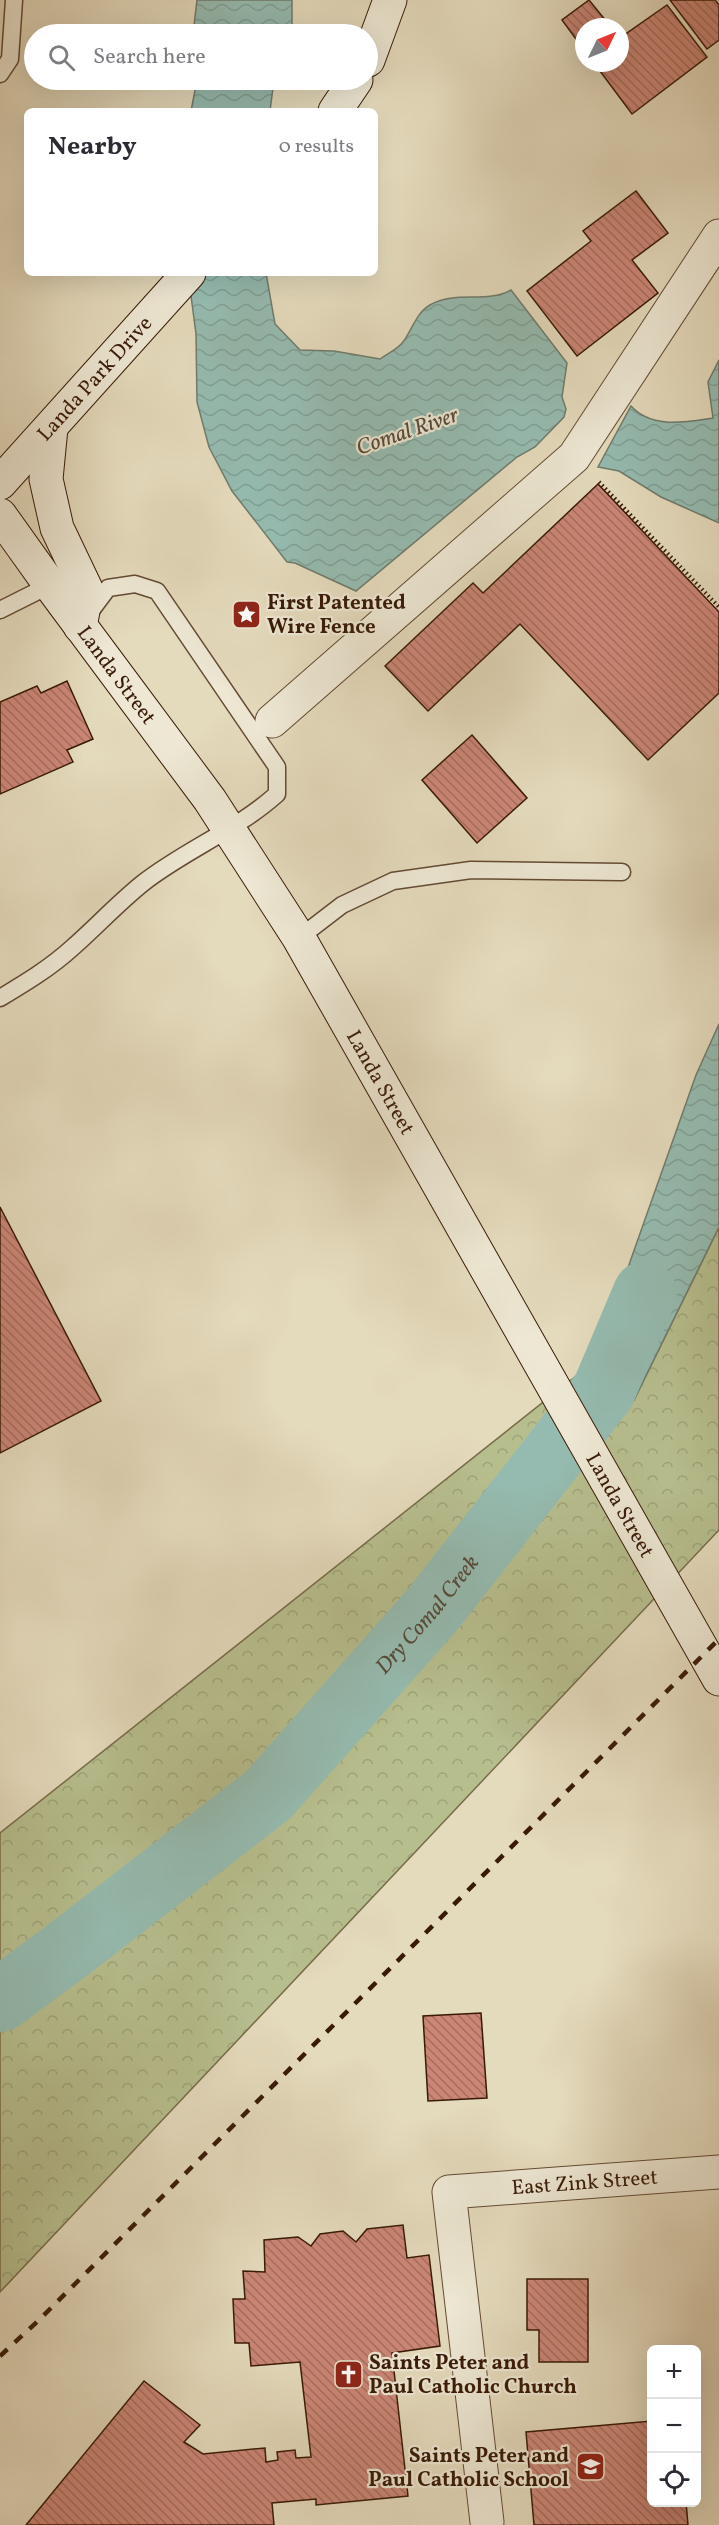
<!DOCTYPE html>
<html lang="en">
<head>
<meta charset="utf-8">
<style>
	:root { --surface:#fff; --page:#f2f2f3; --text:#2b2b33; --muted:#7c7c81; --line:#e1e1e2 }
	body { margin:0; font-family:Vollkorn,serif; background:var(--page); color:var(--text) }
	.controls { position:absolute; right:18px; bottom:18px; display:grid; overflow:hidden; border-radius:9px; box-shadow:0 6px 24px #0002 }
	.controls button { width:54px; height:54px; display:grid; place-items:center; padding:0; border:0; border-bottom:2px solid var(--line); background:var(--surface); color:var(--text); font:30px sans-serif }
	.compass { position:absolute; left:575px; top:18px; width:54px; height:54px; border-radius:50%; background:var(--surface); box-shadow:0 6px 24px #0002; rotate:47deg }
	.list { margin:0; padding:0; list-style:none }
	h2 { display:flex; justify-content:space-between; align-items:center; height:78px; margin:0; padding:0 24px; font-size:26px }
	h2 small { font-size:20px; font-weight:400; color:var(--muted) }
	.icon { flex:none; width:33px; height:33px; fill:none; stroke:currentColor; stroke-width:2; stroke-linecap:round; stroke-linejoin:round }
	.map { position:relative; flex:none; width:719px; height:2525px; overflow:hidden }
	.search { position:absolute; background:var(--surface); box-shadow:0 6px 24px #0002; left:24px; top:24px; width:354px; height:66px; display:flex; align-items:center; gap:15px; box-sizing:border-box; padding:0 21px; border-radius:33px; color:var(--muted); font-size:22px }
	.panel { position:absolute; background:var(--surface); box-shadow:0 6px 24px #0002; left:24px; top:108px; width:354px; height:168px; border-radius:9px }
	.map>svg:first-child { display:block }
</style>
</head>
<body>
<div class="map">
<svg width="719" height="2525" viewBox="0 0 719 2525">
	<defs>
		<pattern id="forest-crowns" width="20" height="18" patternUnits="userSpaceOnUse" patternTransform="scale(1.5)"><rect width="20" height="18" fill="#b7be8e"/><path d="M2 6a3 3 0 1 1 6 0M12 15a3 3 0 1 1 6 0" fill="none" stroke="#9ea379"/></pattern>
		<pattern id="water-waves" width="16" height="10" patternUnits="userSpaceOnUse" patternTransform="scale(1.5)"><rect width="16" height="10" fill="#95bbb0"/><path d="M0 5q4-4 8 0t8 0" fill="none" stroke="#81a096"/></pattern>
		<pattern id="building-back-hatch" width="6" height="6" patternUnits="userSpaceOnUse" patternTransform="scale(1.5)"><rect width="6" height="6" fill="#cb8676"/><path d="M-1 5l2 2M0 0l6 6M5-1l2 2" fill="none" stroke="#a66d5f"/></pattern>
	</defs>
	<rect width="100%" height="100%" fill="#e4dabc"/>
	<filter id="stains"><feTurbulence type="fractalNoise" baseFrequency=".00333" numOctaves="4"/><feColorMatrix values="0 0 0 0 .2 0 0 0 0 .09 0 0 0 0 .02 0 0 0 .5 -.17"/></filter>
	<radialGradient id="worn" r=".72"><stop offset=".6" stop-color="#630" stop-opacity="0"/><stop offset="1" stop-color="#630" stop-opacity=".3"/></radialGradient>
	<path fill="url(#forest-crowns)" stroke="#786c4a" stroke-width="1.5" d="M 719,1227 L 719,1530 L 0,2292 L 0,1833 L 595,1361 L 634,1400 Z"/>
	<path fill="url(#water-waves)" stroke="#707b6c" stroke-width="1.5" d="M 197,0 L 292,0 L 292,34 L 193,34 Z
		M 197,80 L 274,80 L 270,111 L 191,111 Z
		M 188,273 L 266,273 L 275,324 L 300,350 L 334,351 L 380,359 C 387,354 398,349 403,342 C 412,330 416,313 430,305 C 456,290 486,304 511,290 L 567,363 L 562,397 L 566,409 L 564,417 L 535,447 L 517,457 L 356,591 L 295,563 L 287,562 L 232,491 L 209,447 L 197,402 L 196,334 Z
		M 719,360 L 719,523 L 661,497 L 619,471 L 598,467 L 631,406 C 652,429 685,422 713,418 L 708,382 Z
		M 719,1024 L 719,1227 L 634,1400 L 595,1361 L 696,1075 Z"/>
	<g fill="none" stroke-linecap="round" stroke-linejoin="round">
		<path stroke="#95bbb0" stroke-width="64" id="s1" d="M 0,2000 L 69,1949 L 268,1795 L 433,1609 L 604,1390 L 645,1293"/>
	</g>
	<path fill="url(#building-back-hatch)" stroke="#391a07" stroke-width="1.5" d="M 589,0 L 611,27 L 584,27 L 584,50 L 562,20 Z
		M 670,0 L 715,0 L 719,5 L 719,40 L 707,49 Z
		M 667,5 L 707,57 L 632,114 L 594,63 L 620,63 L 620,38 Z
		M 636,191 L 668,233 L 632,260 L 658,293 L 577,356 L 527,291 L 591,241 L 583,231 Z
		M 598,484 L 719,612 L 719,693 L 648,760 L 520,624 L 428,711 L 385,666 L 473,583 L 483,593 Z
		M 67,681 L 93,739 L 67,750 L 73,762 L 0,794 L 0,702 L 37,686 L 41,693 Z
		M 472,735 L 527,798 L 477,843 L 422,780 Z
		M 0,1207 L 101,1401 L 0,1453 Z
		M 481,2013 L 487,2098 L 428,2101 L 423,2016 Z
		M 403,2225 L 407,2258 L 429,2255 L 440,2346 L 392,2353 L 408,2496 L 316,2505 L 316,2499 L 272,2503 L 274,2525 L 26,2525 L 144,2381 L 200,2425 L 184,2442 L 203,2454 L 265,2448 L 266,2462 L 278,2460 L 277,2452 L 295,2450 L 296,2458 L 311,2457 L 300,2362 L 251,2366 L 249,2343 L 235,2343 L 233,2299 L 245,2299 L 243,2271 L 265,2272 L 264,2240 L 298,2237 L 311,2246 L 320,2234 L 343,2231 L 356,2242 L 367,2229 Z
		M 527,2279 L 588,2279 L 588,2362 L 539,2362 L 539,2330 L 527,2330 Z
		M 652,2421 L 652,2502 L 686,2502 L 688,2525 L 534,2525 L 526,2432 Z"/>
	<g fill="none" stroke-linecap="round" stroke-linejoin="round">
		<defs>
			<path id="lane" d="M 0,74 L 10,59 L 14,0
				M 0,610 L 50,585
				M 299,938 L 342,905 L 393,881 L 471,870 L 622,872
				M 0,998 C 25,983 50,968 72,948 C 96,927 118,903 143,883 C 185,850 237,830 277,794 L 277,767 L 157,591 L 135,584 L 108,588 L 90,612"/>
			<g id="street">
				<path d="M 272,721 L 574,457 L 719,236"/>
				<path id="s2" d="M 487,2522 L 449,2192 L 719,2172"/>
			</g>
			<g id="secondary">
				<path d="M 368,60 L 390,0"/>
				<path d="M 335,111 L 356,80"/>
				<path d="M 51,428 L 46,479 L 57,528 L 87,591 L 80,626"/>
				<path id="s3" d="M 0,483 L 189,273"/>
				<path id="s4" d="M 0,515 L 50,585 L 210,800 L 299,938 L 719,1679"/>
			</g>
		</defs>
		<use href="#lane" stroke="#644a34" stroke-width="19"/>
		<use href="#street" stroke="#644a34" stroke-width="35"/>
		<use href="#secondary" stroke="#391a07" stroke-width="35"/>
		<path stroke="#391a07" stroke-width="4" stroke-dasharray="1.5 3" stroke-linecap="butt" d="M 599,482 L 719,607"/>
		<use href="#lane" stroke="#ede7d3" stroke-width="16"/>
		<use href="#street" stroke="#ede7d3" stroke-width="33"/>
		<use href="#secondary" stroke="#ede7d3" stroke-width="33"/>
		<path stroke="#391a07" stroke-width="4.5" stroke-dasharray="10 10" stroke-linecap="butt" d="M 0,2356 L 38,2321 L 719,1639"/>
	</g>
	<defs>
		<symbol id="sight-square" viewBox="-11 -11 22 22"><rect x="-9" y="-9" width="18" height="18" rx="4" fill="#8f2418" stroke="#ede7d3"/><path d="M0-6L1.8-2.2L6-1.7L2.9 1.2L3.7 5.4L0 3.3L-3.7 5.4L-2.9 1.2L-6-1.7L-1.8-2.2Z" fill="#fff"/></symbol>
		<symbol id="church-square" viewBox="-11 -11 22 22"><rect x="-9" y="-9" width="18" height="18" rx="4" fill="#8f2418" stroke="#ede7d3"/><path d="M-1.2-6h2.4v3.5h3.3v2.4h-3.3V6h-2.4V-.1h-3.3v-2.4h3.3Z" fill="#fff"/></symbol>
		<symbol id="school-square" viewBox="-11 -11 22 22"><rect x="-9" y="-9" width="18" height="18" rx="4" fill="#8f2418" stroke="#ede7d3"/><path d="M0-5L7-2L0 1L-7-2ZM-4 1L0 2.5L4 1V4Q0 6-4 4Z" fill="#fff"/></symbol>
	</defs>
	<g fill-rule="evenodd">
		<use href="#sight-square" x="230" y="598" width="33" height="33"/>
		<use href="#church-square" x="332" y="2358" width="33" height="33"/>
		<use href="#school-square" x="574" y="2450" width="33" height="33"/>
	</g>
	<g text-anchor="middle" stroke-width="4.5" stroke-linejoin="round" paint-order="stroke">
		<g font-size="21" fill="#391a07" stroke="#ede7d3">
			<text dy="7" stroke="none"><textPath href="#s3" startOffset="141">Landa Park Drive</textPath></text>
			<text dy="7" stroke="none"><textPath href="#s4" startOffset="198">Landa Street</textPath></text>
			<text dy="7" stroke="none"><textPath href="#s4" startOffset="684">Landa Street</textPath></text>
			<text dy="7" stroke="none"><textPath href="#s4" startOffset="1170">Landa Street</textPath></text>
			<text dy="7" stroke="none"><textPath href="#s2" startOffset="468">East Zink Street</textPath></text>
		</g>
		<g font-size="21" font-weight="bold" fill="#391a07" stroke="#ede7d3" text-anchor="start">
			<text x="267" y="609">First Patented<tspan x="267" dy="24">Wire Fence</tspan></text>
			<text x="369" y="2369">Saints Peter and<tspan x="369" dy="24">Paul Catholic Church</tspan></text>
			<text x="569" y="2462" text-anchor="end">Saints Peter and<tspan x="569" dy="24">Paul Catholic School</tspan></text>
		</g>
		<g font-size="22" font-style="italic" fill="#554a3a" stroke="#ede7d3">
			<text transform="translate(407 430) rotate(-19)" y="8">Comal River</text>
			<text dy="8" stroke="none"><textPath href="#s1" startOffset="578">Dry Comal Creek</textPath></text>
		</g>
	</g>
	<rect width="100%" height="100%" filter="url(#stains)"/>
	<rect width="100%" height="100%" fill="url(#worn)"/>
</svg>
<div class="controls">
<button>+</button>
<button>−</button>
<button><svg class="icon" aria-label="locate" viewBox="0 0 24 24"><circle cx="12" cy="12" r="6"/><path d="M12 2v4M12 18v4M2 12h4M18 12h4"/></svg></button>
</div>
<svg class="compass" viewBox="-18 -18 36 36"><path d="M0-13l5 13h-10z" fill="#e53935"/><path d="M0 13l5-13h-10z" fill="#7c7c81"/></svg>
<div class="search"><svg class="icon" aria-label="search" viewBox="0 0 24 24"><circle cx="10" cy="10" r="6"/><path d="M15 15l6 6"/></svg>Search here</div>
<section class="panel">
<h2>Nearby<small>0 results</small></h2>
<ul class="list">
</ul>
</section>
</div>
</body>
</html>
